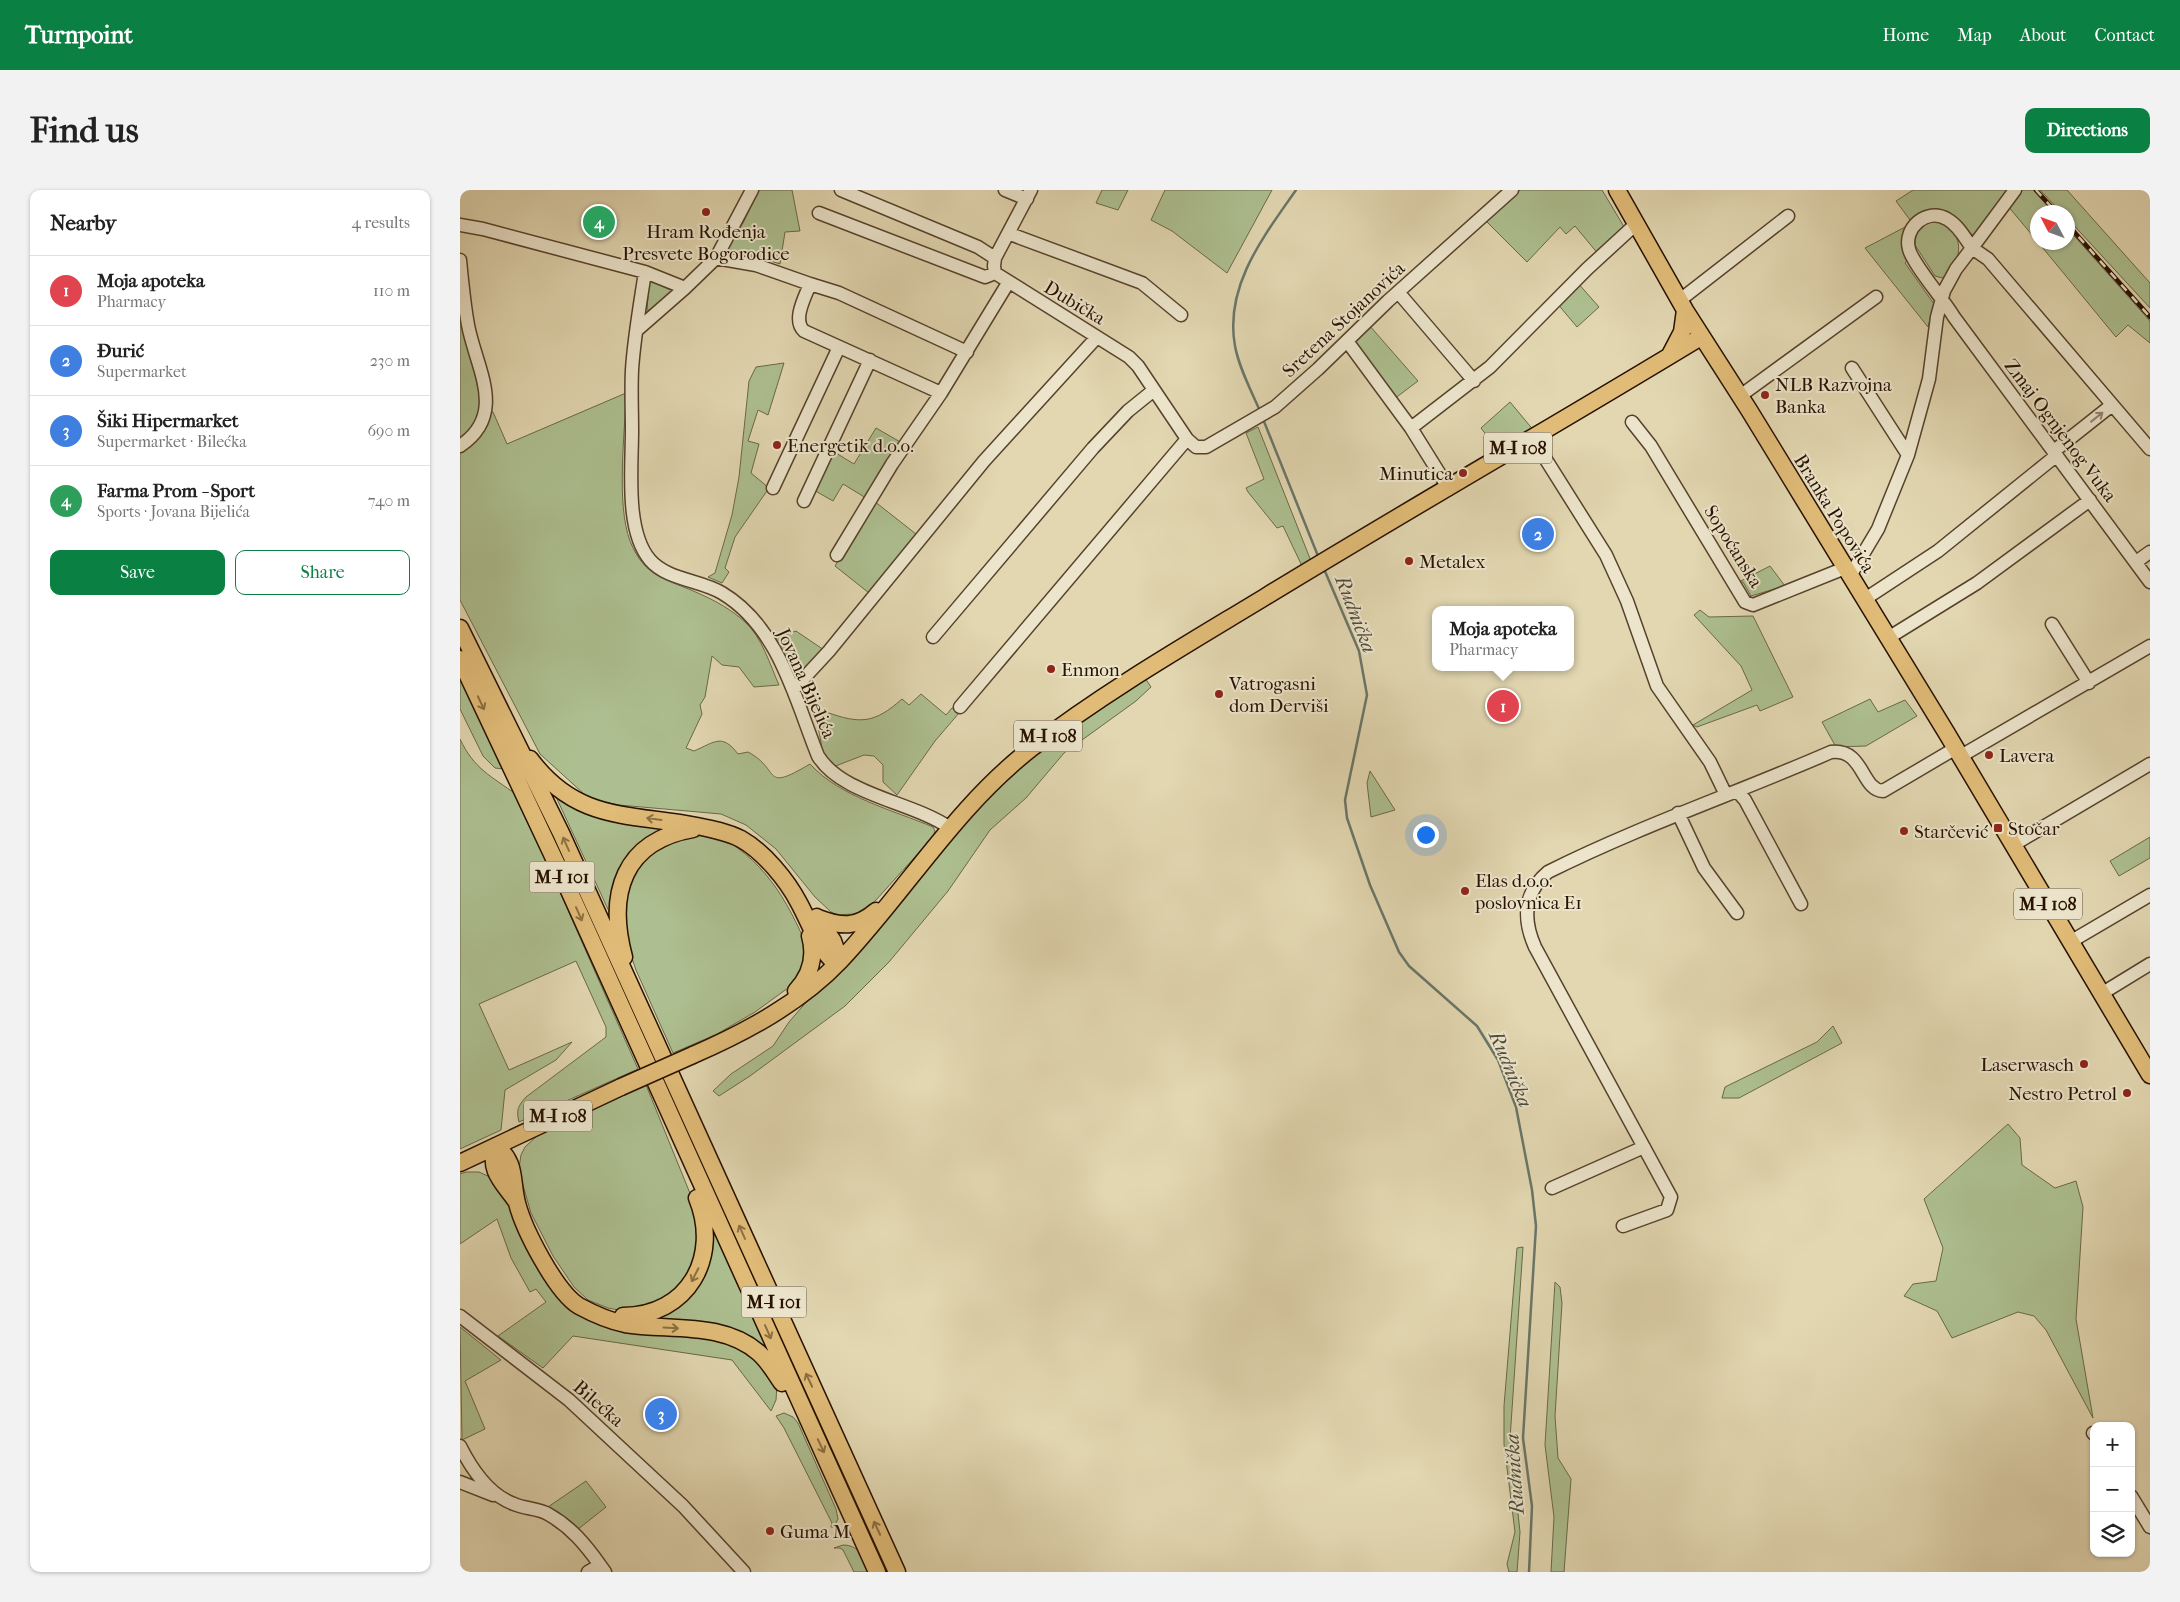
<!DOCTYPE html>
<html lang="en">
<head>
<meta charset="utf-8">
<style>
	:root { --surface:#fff; --page:#f2f2f2; --text:#222; --muted:#767676; --line:#e0e0e0; --accent:#0b8043 }
	body { margin:0; font-family:"IM FELL French Canon",serif; background:var(--page); color:var(--text) }
	.controls { position:absolute; right:15px; bottom:15px; display:grid; overflow:hidden; border-radius:10px; box-shadow:0 1px 4px #0004 }
	.controls button { width:45px; height:45px; display:grid; place-items:center; padding:0; border:0; border-bottom:1px solid var(--line); background:var(--surface); color:var(--text); font:25px sans-serif }
	.compass { position:absolute; left:1570px; top:15px; width:45px; height:45px; border-radius:50%; background:var(--surface); box-shadow:0 1px 4px #0004; rotate:311deg }
	.you { position:absolute; left:965px; top:644px; width:18px; height:18px; margin:-12px; border:4px solid #fff; border-radius:50%; background:#1a73e8; box-shadow:0 0 0 8px #1a73e833 }
	.badge { display:grid; place-items:center; width:32px; height:32px; border-radius:50%; background:var(--accent); color:#fff; font-size:16px; font-weight:700 }
	.pin { position:absolute; translate:-50% -50%; border:2px solid #fff; box-shadow:0 1px 5px #0006 }
	.popup { position:absolute; left:972px; top:416px; width:142px; height:65px; box-sizing:border-box; display:grid; place-content:center; border-radius:10px; background:var(--surface); filter:drop-shadow(0 1px 4px #0005); font-size:16px; white-space:nowrap; color:var(--muted) }
	.popup b { font-size:19px; color:var(--text) }
	.popup::after { content:''; position:absolute; left:50%; top:100%; margin-left:-10px; border:10px solid transparent; border-top-color:var(--surface) }
	.list { margin:0; padding:0; list-style:none }
	h2 { display:flex; justify-content:space-between; align-items:center; height:65px; margin:0; padding:0 20px; font-size:21px }
	h2 small { font-size:16px; font-weight:400; color:var(--muted) }
	.list li { display:grid; grid-template-columns:32px 1fr auto; gap:15px; align-items:center; box-sizing:border-box; height:70px; padding:0 20px; border-top:1px solid var(--line) }
	.list b { display:block; font-size:19px; white-space:nowrap }
	.list p { margin:0; font-size:16px; white-space:nowrap; color:var(--muted) }
	.list em { font-size:16px; font-style:normal; color:var(--muted) }
	.actions { display:flex; gap:10px; padding:15px 20px }
	.actions a { flex:1; padding:11px 0; border:1px solid var(--accent); border-radius:10px; text-align:center; font-size:18px; color:var(--accent) }
	.actions .main { background:var(--accent); color:#fff }
	.icon { flex:none; width:28px; height:28px; fill:none; stroke:currentColor; stroke-width:2; stroke-linecap:round; stroke-linejoin:round }
	.map { position:relative; flex:none; width:1690px; height:1382px; overflow:hidden; border-radius:10px }
	header { display:flex; align-items:center; gap:30px; box-sizing:border-box; height:70px; padding:0 25px; background:var(--accent); color:#fff }
	header strong { font-size:24px }
	nav { display:flex; gap:28px; margin-inline-start:auto; font-size:18px }
	.intro { display:flex; align-items:center; justify-content:space-between; box-sizing:border-box; height:120px; padding:0 30px }
	h1 { margin:0; font-size:35px }
	.button { padding:12px 22px; border-radius:10px; background:var(--accent); color:#fff; font-size:18px; font-weight:700 }
	main { display:flex; gap:30px; padding:0 30px }
	aside { flex:1; background:var(--surface); border-radius:10px; box-shadow:0 1px 4px #0004 }
	.map>svg:first-child { display:block }
</style>
</head>
<body>
<header>
<strong>Turnpoint</strong>
<nav><a>Home</a><a>Map</a><a>About</a><a>Contact</a></nav>
</header>
<div class="intro"><h1>Find us</h1><a class="button">Directions</a></div>
<main>
<aside>
<h2>Nearby<small>4 results</small></h2>
<ul class="list">
<li><span class="badge" style="background:#e0444e">1</span><div><b>Moja apoteka</b><p>Pharmacy</p></div><em>110 m</em></li>
<li><span class="badge" style="background:#3f7fe0">2</span><div><b>Đurić</b><p>Supermarket</p></div><em>230 m</em></li>
<li><span class="badge" style="background:#3f7fe0">3</span><div><b>Šiki Hipermarket</b><p>Supermarket · Bilećka</p></div><em>690 m</em></li>
<li><span class="badge" style="background:#2e9e5b">4</span><div><b>Farma Prom - Sport</b><p>Sports · Jovana Bijelića</p></div><em>740 m</em></li>
</ul>
<div class="actions"><a class="main">Save</a><a>Share</a></div>
</aside>
<div class="map">
<svg width="1690" height="1382" viewBox="0 0 1690 1382">
	<rect width="100%" height="100%" fill="#e2d7b1"/>
	<filter id="stains"><feTurbulence type="fractalNoise" baseFrequency=".004" numOctaves="4"/><feColorMatrix values="0 0 0 0 .2 0 0 0 0 .09 0 0 0 0 .02 0 0 0 .5 -.17"/></filter>
	<radialGradient id="worn" r=".72"><stop offset=".6" stop-color="#630" stop-opacity="0"/><stop offset="1" stop-color="#630" stop-opacity=".3"/></radialGradient>
	<path fill="#adbf90" stroke="#6a6848" d="M 299,0 L 332,0 L 340,41 L 325,42 L 320,74 L 288,64 L 263,63 L 283,33 Z
		M 642,0 L 668,0 L 658,20 L 636,13 Z
		M 705,0 L 812,0 L 767,83 L 712,41 L 691,30 Z
		M 1060,0 L 1142,0 L 1163,35 L 1164,41 L 1139,65 L 1115,36 L 1106,44 L 1100,37 L 1067,72 L 1026,31 Z
		M 1453,0 L 1553,0 L 1519,43 L 1514,45 L 1462,23 L 1450,30 L 1436,11 Z
		M 1559,0 L 1573,0 L 1593,22 L 1578,22 L 1578,52 L 1547,15 Z
		M 1580,0 L 1607,0 L 1690,93 L 1690,118 L 1608,29 L 1608,22 L 1601,22 Z
		M 1473,31 C 1505,36 1506,71 1482,88 L 1475,86 L 1455,55 C 1455,42 1461,35 1473,31 Z
		M 1447,36 L 1449,69 L 1445,73 L 1474,114 L 1468,137 L 1405,58 Z
		M 1608,39 L 1690,131 L 1690,153 L 1668,135 L 1656,147 L 1578,52 L 1608,52 Z
		M 192,91 L 213,101 L 190,120 L 187,120 L 189,93 Z
		M 1117,92 L 1139,117 L 1117,137 L 1096,112 Z
		M 0,118 L 21,212 L 14,237 L 0,251 Z
		M 909,135 L 958,191 L 934,209 L 895,153 L 896,148 Z
		M 324,173 L 308,225 L 298,220 L 288,251 L 299,254 L 291,283 L 309,298 L 275,347 L 265,378 L 269,382 L 262,393 L 248,387 L 255,383 L 272,325 L 279,287 L 289,191 L 296,177 Z
		M 166,203 C 165,244 156,313 170,351 C 185,389 208,389 240,404 C 256,411 272,420 285,432 C 302,447 310,475 319,495 L 294,497 L 279,477 L 262,475 L 252,466 L 245,507 L 240,515 L 242,524 L 226,558 L 234,561 C 255,552 262,543 278,564 L 288,562 C 322,580 301,603 350,574 C 380,607 433,620 473,637 L 475,641 L 473,647 L 416,710 L 405,720 L 393,724 L 377,725 L 371,722 L 355,707 L 316,659 L 286,635 L 261,624 L 159,615 L 139,611 L 124,604 L 80,564 L 0,410 L 0,260 L 30,221 L 33,222 L 47,254 Z
		M 1050,212 L 1075,242 L 1038,261 L 1021,238 Z
		M 798,237 L 851,371 L 842,376 L 823,336 L 817,338 L 788,302 L 786,298 L 804,289 L 786,243 Z
		M 416,238 L 442,253 L 406,308 L 383,294 L 373,311 L 352,299 L 371,260 L 394,274 Z
		M 414,311 L 456,344 L 409,403 L 375,376 Z
		M 1310,376 L 1325,396 L 1291,406 L 1283,392 L 1277,393 Z
		M 1240,420 L 1249,427 L 1293,426 L 1333,507 L 1300,521 L 1297,515 L 1237,537 L 1233,535 L 1292,500 L 1281,476 L 1234,425 Z
		M 336,441 L 364,460 L 335,489 L 332,488 L 316,448 Z
		M 0,486 L 44,579 L 35,578 L 23,566 L 0,519 Z
		M 685,488 L 691,497 L 676,511 L 604,563 L 566,608 L 530,640 L 488,701 L 429,772 L 385,816 L 290,886 L 259,906 L 253,901 L 271,884 L 313,856 L 329,832 L 512,621 L 582,556 Z
		M 461,504 L 486,525 L 492,518 L 499,523 L 475,551 L 437,605 L 423,592 L 423,575 L 414,566 L 404,565 L 373,577 L 364,569 L 357,531 L 366,522 C 400,534 414,534 442,509 L 449,515 Z
		M 1410,509 L 1418,522 L 1445,510 L 1457,526 L 1406,556 L 1376,557 L 1362,532 Z
		M 0,549 C 14,579 31,586 57,605 L 178,879 L 59,932 C 56,920 58,916 66,907 L 146,847 L 146,837 L 116,771 L 19,814 L 49,880 L 112,852 L 96,870 L 45,900 L 41,940 L 0,959 Z
		M 910,581 L 912,584 L 935,620 L 911,627 L 907,593 Z
		M 91,596 L 105,607 L 217,635 L 195,646 L 152,728 Z
		M 252,643 C 303,667 327,709 348,759 L 340,788 L 328,798 L 295,822 L 257,844 L 213,863 L 176,780 L 162,739 L 169,688 L 180,670 L 228,645 Z
		M 1690,647 L 1690,668 L 1659,686 L 1650,671 Z
		M 1373,836 L 1382,853 L 1279,908 L 1262,908 L 1265,897 L 1357,852 Z
		M 186,895 L 238,1023 L 236,1073 L 211,1107 L 169,1122 L 148,1118 L 128,1110 L 114,1097 L 93,1066 L 71,1023 L 62,992 L 59,978 L 61,965 L 65,957 L 78,945 Z
		M 1548,934 L 1560,948 L 1562,975 L 1595,998 L 1616,991 L 1623,1017 L 1616,1129 L 1633,1228 L 1586,1140 L 1574,1126 L 1558,1122 L 1492,1148 L 1477,1121 L 1444,1106 L 1453,1094 L 1476,1091 L 1483,1058 L 1464,1009 Z
		M 6,982 L 19,982 L 32,988 L 108,1113 L 280,1154 L 317,1194 L 316,1210 L 311,1221 L 272,1170 L 113,1146 L 83,1178 L 38,1146 L 86,1112 L 76,1099 L 70,1102 L 51,1068 L 37,1029 L 0,1054 L 0,984 Z
		M 254,1042 L 315,1172 L 297,1156 L 181,1131 L 216,1114 Z
		M 1063,1057 L 1050,1249 L 1060,1342 L 1057,1382 L 1049,1382 L 1047,1374 L 1055,1342 L 1044,1254 L 1044,1216 L 1057,1058 Z
		M 1095,1092 L 1100,1097 L 1102,1113 L 1095,1226 L 1098,1268 L 1111,1289 L 1104,1382 L 1091,1382 L 1094,1327 L 1085,1255 Z
		M 0,1137 L 41,1170 L 5,1191 L 25,1239 L 2,1250 Z
		M 324,1223 L 333,1227 L 338,1233 L 376,1319 L 378,1329 L 374,1337 L 371,1337 L 372,1333 L 324,1238 L 316,1226 Z
		M 126,1291 L 146,1317 L 117,1340 L 85,1319 Z
		M 383,1355 C 400,1355 404,1369 411,1382 L 394,1382 L 383,1360 L 380,1358 L 374,1358 Z"/>
	<g fill="none" stroke-linecap="round" stroke-linejoin="round">
		<path stroke="#697669" stroke-width="2.5" d="M 800,221 C 791,200 779,178 775,156 C 764,96 804,46 836,0
			M 803,229 L 858,366
			M 864,379 L 899,461 L 907,505 L 885,610 L 887,628 L 910,695 L 939,762 L 949,776 L 1017,836 L 1038,870 L 1056,917 L 1072,1000 L 1076,1036 L 1063,1248 L 1072,1316 L 1069,1382"/>
		<defs>
			<path id="minor" d="M 381,0 L 518,57 L 535,68
				M 545,0 L 567,9
				M 571,0 L 535,68 L 534,76 L 535,83 L 669,167 L 678,176 L 727,249 L 736,257 L 746,257 L 815,217 L 858,179 L 928,111 L 1052,0
				M 1555,0 L 1512,58 L 1528,69 L 1690,259
				M 359,23 L 525,87 L 535,83
				M 0,35 L 23,39 L 185,82 L 225,98 L 256,68 L 292,0
				M 550,44 L 682,93 L 721,125
				M 256,68 L 296,75 L 350,94
				M 0,70 C 2,91 4,113 8,135 C 16,178 48,224 0,256
				M 185,82 C 180,115 174,148 172,180 C 171,200 172,221 172,241 C 172,278 165,341 190,370 C 207,390 241,390 262,403 C 319,437 335,509 358,566 C 382,605 453,612 490,638
				M 938,102 L 1014,191
				M 1220,110 L 1328,26
				M 177,140 L 225,98
				M 887,151 L 951,238 L 989,299
				M 1392,178 L 1448,265
				M 481,203 L 344,141 C 332,130 345,107 350,94 L 379,103 L 507,162
				M 1280,206 L 1416,107
				M 1172,232 L 1191,256 L 1285,412 L 1293,415 L 1385,378
				M 951,238 L 1030,177 L 1127,79 L 1176,34
				M 1073,249 L 1146,365 L 1167,411 L 1197,496 L 1250,572 L 1266,605
				M 1594,261 L 1652,215
				M 313,298 L 379,157
				M 344,311 L 410,170
				M 377,365 L 432,274 L 481,203 L 548,93
				M 1676,372 L 1690,362
				M 1390,386 L 1418,339 L 1448,265 L 1469,189 L 1477,127 L 1484,101 L 1496,79 L 1512,58 C 1505,48 1498,35 1487,29 C 1467,17 1443,38 1449,59 C 1452,73 1484,110 1494,127 L 1690,392
				M 1405,409 L 1478,361 L 1597,265
				M 1592,434 L 1629,493
				M 473,447 L 633,258 L 668,221 L 694,200
				M 1428,448 L 1517,393 L 1630,310
				M 333,500 L 369,461 L 524,271 L 637,147
				M 500,517 L 727,249
				M 1501,566 L 1690,456
				M 1278,602 L 1285,610 L 1341,714
				M 1218,623 L 1244,678 L 1277,723
				M 1553,655 L 1690,574
				M 1610,752 L 1690,705
				M 1641,804 L 1690,774
				M 1092,998 L 1184,957
				M 1163,1036 L 1207,1020 L 1211,1007 L 1075,757 C 1063,730 1063,703 1088,682 C 1180,636 1277,603 1371,562 C 1404,558 1401,600 1423,601 L 1496,558
				M 0,1126 L 109,1210 L 223,1316 L 284,1382
				M 1633,1243 L 1634,1244
				M 0,1256 C 12,1280 29,1305 54,1314 C 65,1319 78,1318 88,1324 C 111,1337 125,1354 140,1375
				M 0,1292 L 33,1305
				M 1671,1306 L 1690,1337
				M 128,1382 L 140,1375 L 145,1382"/>
			<path id="major" d="M 1157,0 L 1225,120 L 1289,220 L 1486,542 L 1690,885
				M 1210,165 L 1222,142 L 1225,120
				M 0,438 L 101,643 L 437,1382
				M 0,469 L 107,696 L 417,1382
				M 70,569 C 117,632 169,623 237,636 C 252,639 267,642 281,649 C 304,662 327,690 339,713 C 351,735 357,757 376,774
				M 357,727 L 373,751 L 380,771
				M 358,728 C 382,737 396,738 416,721
				M 164,767 C 147,704 163,651 233,639
				M 336,801 C 350,786 356,767 350,746
				M 233,865 C 286,842 340,813 380,771 C 446,701 496,616 573,557 C 646,501 726,455 805,407 C 949,319 1096,235 1241,147
				M 36,956 C 57,973 51,989 57,1013 C 64,1040 96,1102 119,1116 C 132,1123 150,1131 165,1134 C 209,1141 263,1131 299,1163 C 309,1172 315,1183 322,1193
				M 36,956 C 28,981 42,991 56,1011
				M 0,973 L 161,897
				M 163,1126 C 228,1126 261,1067 237,1008"/>
		</defs>
		<use href="#minor" stroke="#56422c" stroke-width="15"/>
		<use href="#major" stroke="#271100" stroke-width="19"/>
		<use href="#minor" stroke="#ece5cc" stroke-width="12"/>
		<use href="#major" stroke="#e1bc78" stroke-width="16"/>
		<defs>
			<path id="rail" d="M 1576,0 L 1596,22
				M 1608,35 L 1690,127"/>
		</defs>
		<use href="#rail" stroke="#271100" stroke-width="4.5"/>
		<use href="#rail" stroke="#ece5cc" stroke-width="2.5" stroke-dasharray="8" stroke-linecap="butt"/>
		<defs>
			<path id="major-bridge" d="M 161,897 L 233,865"/>
		</defs>
		<use href="#major-bridge" stroke="#271100" stroke-width="19" stroke-linecap="butt"/>
		<use href="#major-bridge" stroke="#e1bc78" stroke-width="16"/>
	</g>
	<defs><path id="oneway-shaft" d="M-6 0H5M1.5-3L5.5 0L1.5 3" fill="none" stroke-width="1.6" stroke-linecap="round" stroke-linejoin="round" transform="scale(1.25)"/></defs>
	<use stroke="#938670" href="#oneway-shaft" transform="translate(1637 227) rotate(-38)"/>
	<g stroke="#8d6f42">
		<use href="#oneway-shaft" transform="translate(21 513) rotate(65)"/>
		<use href="#oneway-shaft" transform="translate(194 629) rotate(-172)"/>
		<use href="#oneway-shaft" transform="translate(106 654) rotate(-114)"/>
		<use href="#oneway-shaft" transform="translate(119 724) rotate(66)"/>
		<use href="#oneway-shaft" transform="translate(282 1042) rotate(-114)"/>
		<use href="#oneway-shaft" transform="translate(235 1085) rotate(117)"/>
		<use href="#oneway-shaft" transform="translate(211 1138) rotate(3)"/>
		<use href="#oneway-shaft" transform="translate(308 1142) rotate(66)"/>
		<use href="#oneway-shaft" transform="translate(349 1190) rotate(-115)"/>
		<use href="#oneway-shaft" transform="translate(361 1256) rotate(65)"/>
		<use href="#oneway-shaft" transform="translate(417 1338) rotate(-115)"/>
	</g>
	<g fill="#8f2418" stroke="#ece5cc" stroke-width="2">
		<circle cx="246" cy="22" r="5"/>
		<circle cx="1305" cy="205" r="5"/>
		<circle cx="317" cy="255" r="5"/>
		<circle cx="1003" cy="283" r="5"/>
		<circle cx="949" cy="371" r="5"/>
		<circle cx="591" cy="479" r="5"/>
		<circle cx="759" cy="504" r="5"/>
		<circle cx="1529" cy="565" r="5"/>
		<rect x="1533" y="633" width="10" height="10" rx="2.5"/>
		<circle cx="1444" cy="641" r="5"/>
		<circle cx="1005" cy="701" r="5"/>
		<circle cx="1624" cy="874" r="5"/>
		<circle cx="1667" cy="903" r="5"/>
		<circle cx="310" cy="1341" r="5"/>
	</g>
	<g text-anchor="middle" stroke-width="4" stroke-linejoin="round" paint-order="stroke">
		<g fill="#ece5cc" stroke="#62513d" stroke-width="1">
			<rect x="1024" y="242.5" width="68" height="31" rx="4"/>
			<rect x="554" y="530.5" width="68" height="31" rx="4"/>
			<rect x="69.5" y="671.5" width="65" height="31" rx="4"/>
			<rect x="1554" y="698.5" width="68" height="31" rx="4"/>
			<rect x="64" y="910.5" width="68" height="31" rx="4"/>
			<rect x="281.5" y="1096.5" width="65" height="31" rx="4"/>
		</g>
		<g font-size="18" font-weight="bold" fill="#271100">
			<text x="1058" y="264">M-I 108</text>
			<text x="588" y="552">M-I 108</text>
			<text x="102" y="693">M-I 101</text>
			<text x="1588" y="720">M-I 108</text>
			<text x="98" y="932">M-I 108</text>
			<text x="314" y="1118">M-I 101</text>
		</g>
		<g font-size="19" fill="#271100" stroke="#ece5cc" text-anchor="start">
			<text x="246" y="48" text-anchor="middle">Hram Rođenja<tspan x="246" dy="22">Presvete Bogorodice</tspan></text>
			<text x="1315" y="201">NLB Razvojna<tspan x="1315" dy="22">Banka</tspan></text>
			<text x="327" y="262">Energetik d.o.o.</text>
			<text x="993" y="290" text-anchor="end">Minutica</text>
			<text x="959" y="378">Metalex</text>
			<text x="601" y="486">Enmon</text>
			<text x="769" y="500">Vatrogasni<tspan x="769" dy="22">dom Derviši</tspan></text>
			<text x="1539" y="572">Lavera</text>
			<text x="1548" y="645">Stočar</text>
			<text x="1454" y="648">Starčević</text>
			<text x="1015" y="697">Elas d.o.o.<tspan x="1015" dy="22">poslovnica E1</tspan></text>
			<text x="1614" y="881" text-anchor="end">Laserwasch</text>
			<text x="1657" y="910" text-anchor="end">Nestro Petrol</text>
			<text x="320" y="1348">Guma M</text>
		</g>
		<g font-size="19" fill="#271100" stroke="#ece5cc">
			<text transform="translate(615 112) rotate(31)" y="7">Dubička</text>
			<text transform="translate(883 129) rotate(-43)" y="7">Sretena Stojanovića</text>
			<text transform="translate(1601 240) rotate(53)" y="7">Zmaj Ognjenog Vuka</text>
			<text transform="translate(1375 323) rotate(58)" y="7">Branka Popovića</text>
			<text transform="translate(1274 356) rotate(58)" y="7">Sopoćanska</text>
			<text transform="translate(347 493) rotate(66)" y="7">Jovana Bijelića</text>
			<text transform="translate(139 1213) rotate(41)" y="7">Bilećka</text>
		</g>
		<g font-size="20" font-style="italic" fill="#4e4c3d" stroke="#ece5cc">
			<text transform="translate(896 424) rotate(69)" y="7">Rudnička</text>
			<text transform="translate(1051 879) rotate(67)" y="7">Rudnička</text>
			<text transform="translate(1054 1284) rotate(-94)" y="7">Rudnička</text>
		</g>
	</g>
	<rect width="100%" height="100%" filter="url(#stains)"/>
	<rect width="100%" height="100%" fill="url(#worn)"/>
</svg>
<div class="controls">
<button>+</button>
<button>−</button>
<button><svg class="icon" aria-label="layers" viewBox="0 0 24 24"><path d="M12 4l9 5-9 5-9-5zM3 14l9 5 9-5"/></svg></button>
</div>
<svg class="compass" viewBox="-18 -18 36 36"><path d="M0-13l5 13h-10z" fill="#e53935"/><path d="M0 13l5-13h-10z" fill="#767676"/></svg>
<div class="you"></div>
<div class="pin badge" style="left:1043px;top:516px;background:#e0444e">1</div>
<div class="popup"><b>Moja apoteka</b>Pharmacy</div>
<div class="pin badge" style="left:1078px;top:344px;background:#3f7fe0">2</div>
<div class="pin badge" style="left:201px;top:1224px;background:#3f7fe0">3</div>
<div class="pin badge" style="left:139px;top:32px;background:#2e9e5b">4</div>
</div>
</main>
</body>
</html>
